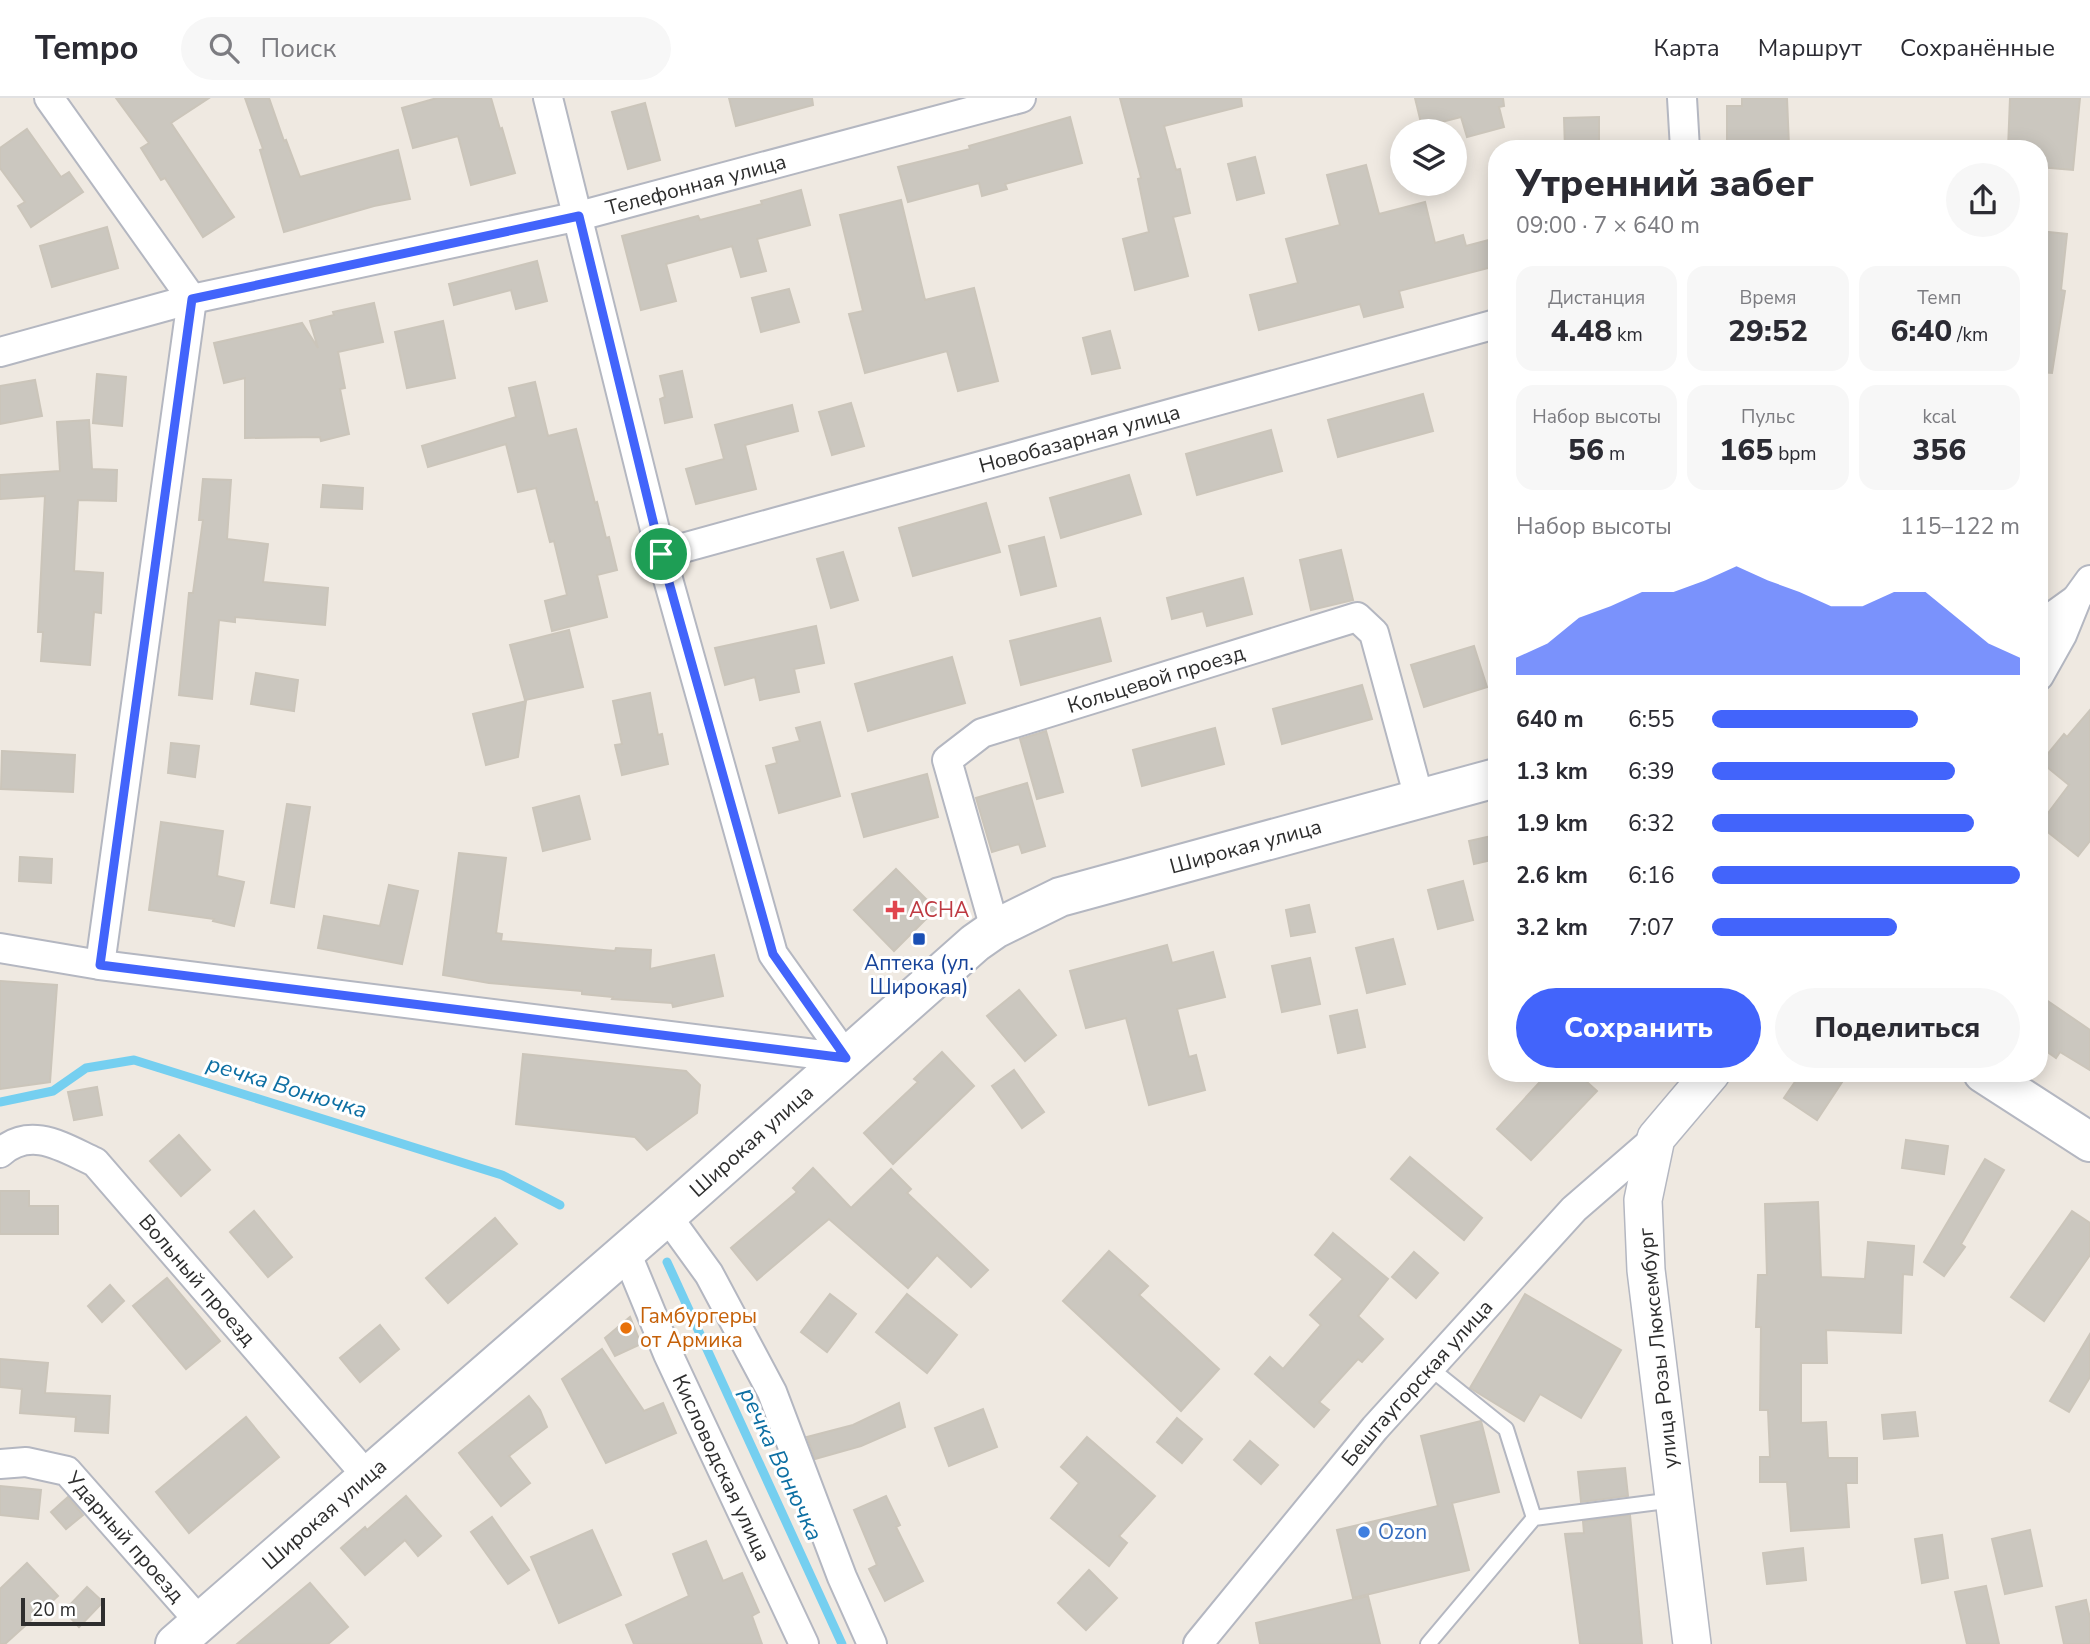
<!DOCTYPE html>
<html lang="ru">
<head>
<meta charset="utf-8">
<style>
	body { margin:0; font-family:"Nunito Sans",sans-serif; background:#f7f7f7; color:#2b2b33; height:100vh; display:flex; flex-direction:column; font-size:26px; white-space:nowrap }
	* { box-sizing:border-box; margin:0 }
	p { font-size:23px; color:#7c7c81 }
	.icon { flex:none; width:38px; height:38px; fill:none; stroke:currentColor; stroke-width:2; stroke-linecap:round; stroke-linejoin:round }
	.map { position:relative; flex:1; overflow:hidden }
	.sheet { position:absolute; left:1488px; top:42px; width:560px; height:942px; display:flex; flex-direction:column; background:#fff; border-radius:28px; box-shadow:0 4px 18px #0003 }
	.sheet>* { flex:none }
	.buttons { position:absolute; left:1390px; top:21px; display:grid; gap:14px }
	.buttons a { display:grid; place-items:center; width:77px; height:77px; border-radius:50%; background:#fff; box-shadow:0 4px 18px #0003; font-size:35px }
	.scale { position:absolute; left:21px; bottom:18px; width:84px; box-sizing:border-box; padding-left:7px; border:4px solid #2e2e2e; border-top:0; font-size:19px; line-height:24px; white-space:nowrap; color:#2e2e2e; -webkit-text-stroke:5px #fff; paint-order:stroke }
	.pin { position:absolute; display:grid; place-items:center; width:60px; height:60px; color:#fff; margin:-30px; border:4px solid #fff; border-radius:50%; box-shadow:0 2px 7px #0007 }
	.round { display:grid; place-items:center; flex:none; width:74px; height:74px; border-radius:37px; background:#f7f7f7 }
	.summary { display:flex; align-items:center; justify-content:space-between; height:119px; padding:0 28px }
	h1 { font-size:38px; font-weight:800; line-height:52px }
	.figures { display:grid; grid-template-columns:repeat(3,1fr); gap:10px; height:119px; padding:7px 28px }
	.figures div { display:grid; align-content:center; border-radius:18px; background:#f7f7f7; text-align:center }
	.figures b { font-size:30px; font-weight:800 }
	.figures small { font-size:19px; font-weight:400 }
	.figures p { font-size:19px }
	.chart { height:196px; padding:14px 28px }
	.chart p { display:flex; justify-content:space-between }
	.chart svg { width:100%; height:126px; margin-top:7px; fill:#4264fb; opacity:.7 }
	.button { display:flex; gap:14px; margin-top:auto; padding:14px 28px }
	.button a { flex:1; height:80px; border-radius:42px; background:#4264fb; color:#fff; font-size:28px; font-weight:800; line-height:80px; text-align:center }
	.button a+a { background:#f7f7f7; color:#2b2b33 }
	ul { padding:0 28px; list-style:none; font-size:23px }
	li { display:grid; grid-template-columns:112px 84px 1fr; align-items:center; height:52px }
	li i { height:18px; border-radius:9px; background:#4264fb }
	header { display:flex; align-items:center; gap:42px; box-sizing:border-box; height:98px; padding:0 35px; background:#fff; border-bottom:2px solid #e1e1e2 }
	header strong { font-size:33px }
	nav { display:flex; gap:38px; margin-inline-start:auto; font-size:24px }
	.search { width:490px; height:63px; background:#f7f7f7; display:flex; align-items:center; gap:18px; box-sizing:border-box; padding:0 24px; border-radius:38px; color:#7c7c81; font-size:26px }
	.map>svg:first-child { display:block }
</style>
</head>
<body>
<header>
<strong>Tempo</strong>
<div class="search"><svg class="icon" aria-label="search" viewBox="0 0 24 24"><circle cx="10" cy="10" r="6"/><path d="M15 15l6 6"/></svg>Поиск</div>
<nav><a>Карта</a><a>Маршрут</a><a>Сохранённые</a></nav>
</header>
<div class="map">
<svg width="2090" height="1546" viewBox="0 0 2090 1546">
	<rect width="100%" height="100%" fill="#efe9e1"/>
	<g fill="none" stroke-linecap="round" stroke-linejoin="round">
		<g stroke="#75cff0" stroke-width="9">
			<path d="M0,1004L53,993L86,970L134,962L502,1077L560,1107"/>
			<path d="M667,1164L842,1546"/>
		</g>
	</g>
	<g fill="#cbc7bf" stroke="#cbc5ba" stroke-width="2">
		<path d="M116,0H209L171,25L234,119L203,139L165,80L161,82L141,50L149,45Z"/>
		<path d="M245,0H269L284,43L286,42L300,79L398,52L410,101L374,108L284,134L260,52L263,51Z"/>
		<path d="M437,0H491L500,31L502,30L515,75L471,87L458,38L413,50L402,10Z"/>
		<path d="M729,0H812L813,7L736,28Z"/>
		<path d="M1120,0H1241L1242,8L1164,28L1176,72L1180,71L1190,115L1173,119L1188,178L1135,192L1123,141L1149,134L1138,81L1141,80Z"/>
		<path d="M1415,0H1503L1504,8L1499,9L1504,29L1467,39L1461,19L1422,29Z"/>
		<path d="M1742,0H1787L1789,48L1727,51V8H1742Z"/>
		<path d="M2010,0H2080L2073,72L2039,69V51H2008Z"/>
		<path d="M645,5L660,62L628,71L612,14Z"/>
		<path d="M1070,19L1082,65L1005,86L1007,91L982,98L979,85L908,104L898,69L970,51L969,48Z"/>
		<path d="M1599,19V51H1565L1564,20Z"/>
		<path d="M27,31L61,79L69,74L83,94L31,129L18,108L25,104L0,70V50Z"/>
		<path d="M1255,59L1264,95L1237,102L1228,66Z"/>
		<path d="M1366,67L1379,116L1425,104L1435,145L1463,137L1466,148L1496,140V168L1399,193L1403,209L1364,219L1360,206L1259,232L1250,197L1298,185L1286,141L1340,127L1327,77Z"/>
		<path d="M801,92L810,127L757,141L766,173L741,179L732,148L666,166L676,203L641,212L622,138L698,118L700,122L762,106L761,103Z"/>
		<path d="M901,102L925,202L974,190L998,283L958,293L947,253L865,275L849,216L863,213L840,117Z"/>
		<path d="M107,129L118,170L52,189L40,148Z"/>
		<path d="M2039,133L2067,136L2061,192L2065,193L2052,275L2039,274Z"/>
		<path d="M537,163L547,203L516,211L511,192L454,207L449,186Z"/>
		<path d="M789,191L799,224L761,234L752,200Z"/>
		<path d="M374,205L383,244L338,254L345,290L340,291L349,336L321,343L320,339L245,340V280L224,285L214,245L302,225L318,250L310,223L334,217L333,214Z"/>
		<path d="M443,223L455,280L407,290L395,234Z"/>
		<path d="M1110,233L1120,270L1092,276L1083,240Z"/>
		<path d="M682,273L692,319L665,325L660,301L665,299L660,278Z"/>
		<path d="M97,276L126,279L122,328L93,325Z"/>
		<path d="M35,282L42,318L0,326V288Z"/>
		<path d="M535,284L548,338L576,331L595,405L597,404L606,440L609,439L617,472L597,477L607,519L552,533L545,503L567,497L554,443L550,444L536,390L518,394L506,346L428,369L422,348L516,319L509,290Z"/>
		<path d="M1423,296L1433,333L1338,359L1328,322Z"/>
		<path d="M851,305L864,348L832,357L819,314Z"/>
		<path d="M792,307L798,333L745,347L756,391L696,406L686,371L724,361L715,327Z"/>
		<path d="M89,322L92,371L117,372L116,403L78,402L74,473L103,475L101,515L94,514L90,567L41,563L43,534H38L45,398L0,401V377L60,373L57,324Z"/>
		<path d="M1271,332L1282,373L1197,397L1186,356Z"/>
		<path d="M1129,377L1141,416L1061,440L1050,400Z"/>
		<path d="M203,381L231,382L227,441L268,446L263,484L328,490L325,527L235,519V524L219,522L212,601L179,597L189,495H193L203,422H199Z"/>
		<path d="M323,387L363,390L362,411L321,409Z"/>
		<path d="M986,405L1000,454L913,478L899,430Z"/>
		<path d="M1044,439L1056,488L1021,497L1009,448Z"/>
		<path d="M1341,452L1353,502L1311,512L1300,462Z"/>
		<path d="M843,454L858,502L831,510L817,461Z"/>
		<path d="M1243,480L1252,516L1207,528L1203,513L1172,521L1167,500Z"/>
		<path d="M1100,520L1111,563L1021,587L1010,543Z"/>
		<path d="M816,528L824,565L794,571L799,594L760,602L755,579L725,587L715,550Z"/>
		<path d="M569,532L583,589L525,602L510,547Z"/>
		<path d="M1474,548L1487,589L1424,609L1411,567Z"/>
		<path d="M952,559L965,605L868,633L855,586Z"/>
		<path d="M256,575L298,582L294,613L251,606Z"/>
		<path d="M1362,587L1372,621L1282,646L1273,611Z"/>
		<path d="M650,595L658,637L662,636L668,666L622,677L615,647L622,646L613,603Z"/>
		<path d="M526,603L518,659L486,667L473,616Z"/>
		<path d="M2090,612V743L2078,758L2039,727L2069,687L2041,664L2064,636L2067,639Z"/>
		<path d="M820,624L840,698L779,715L766,668L777,665L773,650L800,643L796,630Z"/>
		<path d="M1215,630L1224,666L1142,688L1133,652Z"/>
		<path d="M1046,633L1063,694L1037,701L1020,641Z"/>
		<path d="M171,645L199,648L195,679L168,675Z"/>
		<path d="M2,653L75,657L73,694L1,691Z"/>
		<path d="M927,676L938,719L864,739L852,696Z"/>
		<path d="M1027,685L1045,748L1022,755L1019,746L992,754L976,700Z"/>
		<path d="M579,698L590,741L543,753L533,710Z"/>
		<path d="M287,706L310,709L294,809L271,805Z"/>
		<path d="M161,724L223,733L217,778L244,784L234,828L213,823L214,821L149,812Z"/>
		<path d="M1496,737V761L1474,766L1469,743Z"/>
		<path d="M459,755L506,760L496,835L502,836L501,843L615,853L616,850L651,852L650,871L714,857L723,898L673,909L672,905L612,901L613,899L582,896V893L489,885L443,877Z"/>
		<path d="M20,759L52,761L51,785L19,783Z"/>
		<path d="M896,771L936,811L894,853L854,812Z"/>
		<path d="M1463,783L1473,822L1438,831L1428,792Z"/>
		<path d="M389,787L418,793L402,866L318,850L324,818L380,828Z"/>
		<path d="M1309,807L1315,834L1291,838L1286,812Z"/>
		<path d="M1393,841L1405,886L1367,895L1356,850Z"/>
		<path d="M1167,847L1172,865L1213,854L1225,899L1177,911L1189,959L1196,957L1205,992L1149,1007L1126,920L1086,930L1070,873Z"/>
		<path d="M1310,860L1320,906L1282,914L1272,868Z"/>
		<path d="M0,883L57,887L50,984L0,991Z"/>
		<path d="M1019,892L1056,937L1025,963L987,918Z"/>
		<path d="M2039,897L2090,932V972L2060,954L2056,960L2039,948Z"/>
		<path d="M1357,912L1365,949L1338,955L1330,918Z"/>
		<path d="M942,954L974,988L893,1066L864,1035L918,984L914,981Z"/>
		<path d="M523,956L686,973L700,987L697,1015L647,1052L635,1039L516,1026Z"/>
		<path d="M1014,972L1044,1014L1022,1030L992,988Z"/>
		<path d="M1548,975H1577L1597,993L1531,1062L1497,1031Z"/>
		<path d="M1801,975H1848L1817,1022L1784,1000Z"/>
		<path d="M97,989L102,1017L74,1022L68,994Z"/>
		<path d="M179,1037L210,1072L181,1098L150,1063Z"/>
		<path d="M1906,1042L1948,1048L1944,1076L1902,1070Z"/>
		<path d="M1410,1059L1482,1120L1464,1142L1391,1081Z"/>
		<path d="M1985,1061L2004,1072L1961,1146L1965,1149L1944,1178L1924,1164Z"/>
		<path d="M813,1070L851,1110L891,1071L911,1091L907,1095L988,1172L971,1189L937,1157L908,1190L829,1121L757,1182L731,1150L797,1094L793,1090Z"/>
		<path d="M0,1093H29V1108H58V1136H0Z"/>
		<path d="M1818,1104L1821,1179L1865,1181L1868,1144L1914,1148L1912,1177L1903,1176L1901,1235L1826,1232L1827,1265H1801V1325L1826,1324L1828,1360H1857V1385H1846L1849,1429L1791,1433L1787,1384H1760V1359H1770L1768,1312H1760L1761,1229H1756L1758,1177H1767L1765,1106Z"/>
		<path d="M254,1113L292,1159L268,1179L230,1134Z"/>
		<path d="M2072,1113L2090,1125V1157L2044,1223L2011,1199Z"/>
		<path d="M495,1120L517,1146L448,1205L426,1180Z"/>
		<path d="M1333,1135L1388,1181L1358,1218L1383,1241L1362,1264L1358,1261L1319,1304L1329,1312L1314,1329L1255,1276L1270,1259L1283,1271L1321,1227L1310,1217L1343,1181L1315,1157Z"/>
		<path d="M1109,1153L1148,1188L1139,1197L1219,1271L1181,1313L1063,1203Z"/>
		<path d="M1414,1154L1438,1175L1416,1200L1392,1179Z"/>
		<path d="M167,1180L220,1243L186,1271L133,1208Z"/>
		<path d="M110,1187L124,1203L102,1224L88,1208Z"/>
		<path d="M830,1196L856,1216L827,1254L801,1234Z"/>
		<path d="M907,1196L957,1237L927,1275L876,1234Z"/>
		<path d="M1525,1196L1621,1252L1581,1320L1540,1296L1524,1323L1470,1290Z"/>
		<path d="M630,1219L641,1246L615,1258L605,1240Z"/>
		<path d="M380,1227L399,1251L360,1284L340,1260Z"/>
		<path d="M2090,1236V1279L2069,1314L2050,1303Z"/>
		<path d="M602,1251L644,1313L663,1305L676,1335L606,1365L562,1281Z"/>
		<path d="M0,1261L48,1265L45,1295L110,1298L108,1335L75,1333L76,1319L20,1315L22,1291L0,1289Z"/>
		<path d="M529,1298L540,1312L547,1329L509,1358L530,1385L501,1408L459,1355Z"/>
		<path d="M899,1305L905,1329L861,1348L815,1361L807,1339L853,1327Z"/>
		<path d="M983,1311L997,1349L949,1368L935,1330Z"/>
		<path d="M1915,1314L1918,1338L1884,1341L1882,1317Z"/>
		<path d="M246,1319L279,1359L189,1435L156,1394Z"/>
		<path d="M1177,1320L1202,1341L1182,1365L1157,1344Z"/>
		<path d="M1481,1323L1499,1394L1452,1405L1469,1472L1353,1500L1337,1432L1438,1408L1421,1338Z"/>
		<path d="M1087,1339L1155,1398L1119,1438L1127,1445L1109,1468L1051,1420L1079,1385L1061,1369Z"/>
		<path d="M1250,1343L1278,1367L1261,1386L1234,1362Z"/>
		<path d="M1625,1370L1628,1398L1581,1404L1578,1374Z"/>
		<path d="M0,1388L41,1392L38,1421L0,1417Z"/>
		<path d="M406,1398L441,1438L418,1458L405,1442L365,1477L341,1450L365,1429L367,1432Z"/>
		<path d="M886,1398L900,1427L896,1429L923,1483L885,1503L869,1471L877,1467L854,1412Z"/>
		<path d="M68,1399L83,1417L66,1431L51,1414Z"/>
		<path d="M1630,1417L1642,1546H1580L1565,1436L1584,1435L1583,1423Z"/>
		<path d="M492,1419L529,1472L508,1486L471,1434Z"/>
		<path d="M592,1432L621,1497L559,1525L531,1459Z"/>
		<path d="M2030,1432L2042,1488L2005,1496L1992,1441Z"/>
		<path d="M1942,1437L1948,1480L1922,1485L1915,1441Z"/>
		<path d="M706,1443L723,1483L742,1475L759,1514L752,1518L762,1546H634L626,1527L689,1498L673,1456Z"/>
		<path d="M1803,1450L1806,1482L1767,1486L1763,1455Z"/>
		<path d="M27,1465L58,1498L5,1546H0V1491Z"/>
		<path d="M1089,1472L1117,1500L1086,1532L1058,1505Z"/>
		<path d="M310,1485L348,1529L328,1546H237Z"/>
		<path d="M1986,1488L1999,1546H1967L1955,1494Z"/>
		<path d="M87,1489L103,1504L79,1529L64,1513Z"/>
		<path d="M1368,1498L1380,1546H1260L1256,1525Z"/>
		<path d="M2086,1502L2090,1520V1546H2064L2056,1509Z"/>
	</g>
	<g fill="none" stroke-linecap="round" stroke-linejoin="round">
		<g stroke="#b4b7c1" stroke-width="18">
			<g id="service">
				<path d="M1430,1270L1506,1331L1534,1420"/>
				<path d="M1428,1546L1534,1420L1674,1402"/>
			</g>
		</g>
		<g stroke="#b4b7c1" stroke-width="32">
			<g id="minor">
				<path d="M49,0L192,201L100,867"/>
				<path d="M548,0L661,456L773,856L847,960"/>
				<path d="M1682,0L1685,51"/>
				<path id="s1" d="M0,254L192,201L579,118L1021,0"/>
				<path id="s2" d="M661,456L1496,226"/>
				<path d="M2039,528L2075,502"/>
				<path d="M2039,578L2062,537L2077,500L2090,482"/>
				<path id="s3" d="M995,831L947,662L982,635L1357,519L1374,535L1419,700"/>
				<path d="M0,850L100,867L847,960"/>
				<path id="s4" d="M0,1055C31,1027 64,1050 95,1064L367,1378"/>
				<path d="M667,1118L709,1176L772,1294L842,1479L872,1546"/>
				<path id="s5" d="M626,1154L668,1256L804,1546"/>
				<path id="s6" d="M0,1366L26,1364L67,1373L200,1524"/>
				<path id="s7" d="M1198,1546L1375,1330L1574,1111L1656,1040"/>
			</g>
		</g>
		<g stroke="#b4b7c1" stroke-width="40">
			<path id="tertiary" d="M1692,1546L1646,1172L1643,1102L1656,1040L1711,975"/>
		</g>
		<g stroke="#b4b7c1" stroke-width="42">
			<g id="secondary">
				<path d="M1983,975L2090,1044"/>
				<path id="s8" d="M175,1546L667,1118L975,845L995,831L1060,799L1496,680"/>
			</g>
		</g>
		<use href="#service" stroke="#fff" stroke-width="14"/>
		<use href="#minor" stroke="#fff" stroke-width="28"/>
		<use href="#tertiary" stroke="#fff" stroke-width="37"/>
		<use href="#secondary" stroke="#fff" stroke-width="38"/>
	</g>
	<g fill="none" stroke-linecap="round" stroke-linejoin="round">
		<g stroke="#fff" stroke-width="14">
			<path id="route" d="M579,118L661,456L773,856L846,960L100,867L192,201Z"/>
		</g>
		<use href="#route" stroke="#4264fb" stroke-width="9"/>
	</g>
	<path fill="#e0444e" stroke="#fff" stroke-width="2.5" d="M891.5 801.5h7v7h7v7h-7v7h-7v-7h-7v-7h7z"/>
	<rect fill="#1a4fb4" stroke="#fff" stroke-width="2.5" x="912" y="834" width="14" height="14" rx="3.5"/>
	<circle fill="#e8710a" stroke="#fff" stroke-width="2.5" cx="626" cy="1230" r="7"/>
	<circle fill="#3f7fe0" stroke="#fff" stroke-width="2.5" cx="1364" cy="1434" r="7"/>
	<g text-anchor="middle" dominant-baseline="central" stroke-width="6" stroke-linejoin="round" paint-order="stroke">
		<g font-size="21" fill="#2e2e2e" stroke="#fff">
			<text stroke="none"><textPath href="#s1" startOffset="716">Телефонная улица</textPath></text>
			<text stroke="none"><textPath href="#s2" startOffset="434">Новобазарная улица</textPath></text>
			<text stroke="none"><textPath href="#s3" startOffset="402">Кольцевой проезд</textPath></text>
			<text stroke="none"><textPath href="#s8" startOffset="1353">Широкая улица</textPath></text>
			<text stroke="none"><textPath href="#s8" startOffset="765">Широкая улица</textPath></text>
			<text stroke="none"><textPath href="#s4" startOffset="259">Вольный проезд</textPath></text>
			<text transform="translate(1658 1250) rotate(-96)">улица Розы Люксембург</text>
			<text stroke="none"><textPath href="#s7" startOffset="341">Бештаугорская улица</textPath></text>
			<text stroke="none"><textPath href="#s5" startOffset="236">Кисловодская улица</textPath></text>
			<text stroke="none"><textPath href="#s8" startOffset="198">Широкая улица</textPath></text>
			<text stroke="none"><textPath href="#s6" startOffset="156">Ударный проезд</textPath></text>
		</g>
		<g font-size="21" fill="#be3a42" stroke="#fff" text-anchor="start">
			<text x="909" y="812">АСНА</text>
		</g>
		<g font-size="21" fill="#164399" stroke="#fff">
			<text x="919" y="865">Аптека (ул.<tspan x="919" dy="24">Широкая)</tspan></text>
		</g>
		<g font-size="21" fill="#c56008" stroke="#fff" text-anchor="start">
			<text x="640" y="1218">Гамбургеры<tspan x="640" dy="24">от Армика</tspan></text>
		</g>
		<g font-size="21" fill="#366cbe" stroke="#fff" text-anchor="start">
			<text x="1378" y="1434">Ozon</text>
		</g>
		<g font-size="23" font-style="italic" fill="#0d6fa3" stroke="#fff">
			<text transform="translate(287 989) rotate(17)">речка Вонючка</text>
			<text transform="translate(781 1366) rotate(65)">речка Вонючка</text>
		</g>
	</g>
</svg>
<div class="buttons">
<a><svg class="icon" aria-label="layers" viewBox="0 0 24 24"><path d="M12 4l9 5-9 5-9-5zM3 14l9 5 9-5"/></svg></a>
</div>
<div class="scale">20 m</div>
<div class="pin" style="left:661px;top:456px;background:#1e9e55"><svg class="icon" aria-label="arrive" viewBox="0 0 24 24"><path d="M6 21V4h12l-3 4 3 4H6"/></svg></div>
<section class="sheet">
<div class="summary"><div><h1>Утренний забег</h1><p>09:00 · 7 × 640 m</p></div><a class="round"><svg class="icon" aria-label="share" viewBox="0 0 24 24"><path d="M12 15V3M7 8l5-5 5 5M5 13v7h14v-7"/></svg></a></div>
<div class="figures">
<div><p>Дистанция</p><b>4.48<small> km</small></b></div>
<div><p>Время</p><b>29:52</b></div>
<div><p>Темп</p><b>6:40<small> /km</small></b></div>
</div>
<div class="figures">
<div><p>Набор высоты</p><b>56<small> m</small></b></div>
<div><p>Пульс</p><b>165<small> bpm</small></b></div>
<div><p>kcal</p><b>356</b></div>
</div>
<div class="chart"><p><span>Набор высоты</span>115–122 m</p>
<svg viewBox="0 0 160 44" preserveAspectRatio="none"><path d="M0 44V38L10 33L20 24L30 20L40 15L50 15L60 11L70 6L80 11L90 15L100 20L110 20L120 15L130 15L140 24L150 33L160 38V44z"/></svg>
</div>
<ul>
<li><b>640 m</b>6:55<i style="width:67%"></i></li>
<li><b>1.3 km</b>6:39<i style="width:79%"></i></li>
<li><b>1.9 km</b>6:32<i style="width:85%"></i></li>
<li><b>2.6 km</b>6:16<i style="width:100%"></i></li>
<li><b>3.2 km</b>7:07<i style="width:60%"></i></li>
</ul>
<div class="button"><a>Сохранить</a><a>Поделиться</a></div>
</section>
</div>
</body>
</html>
